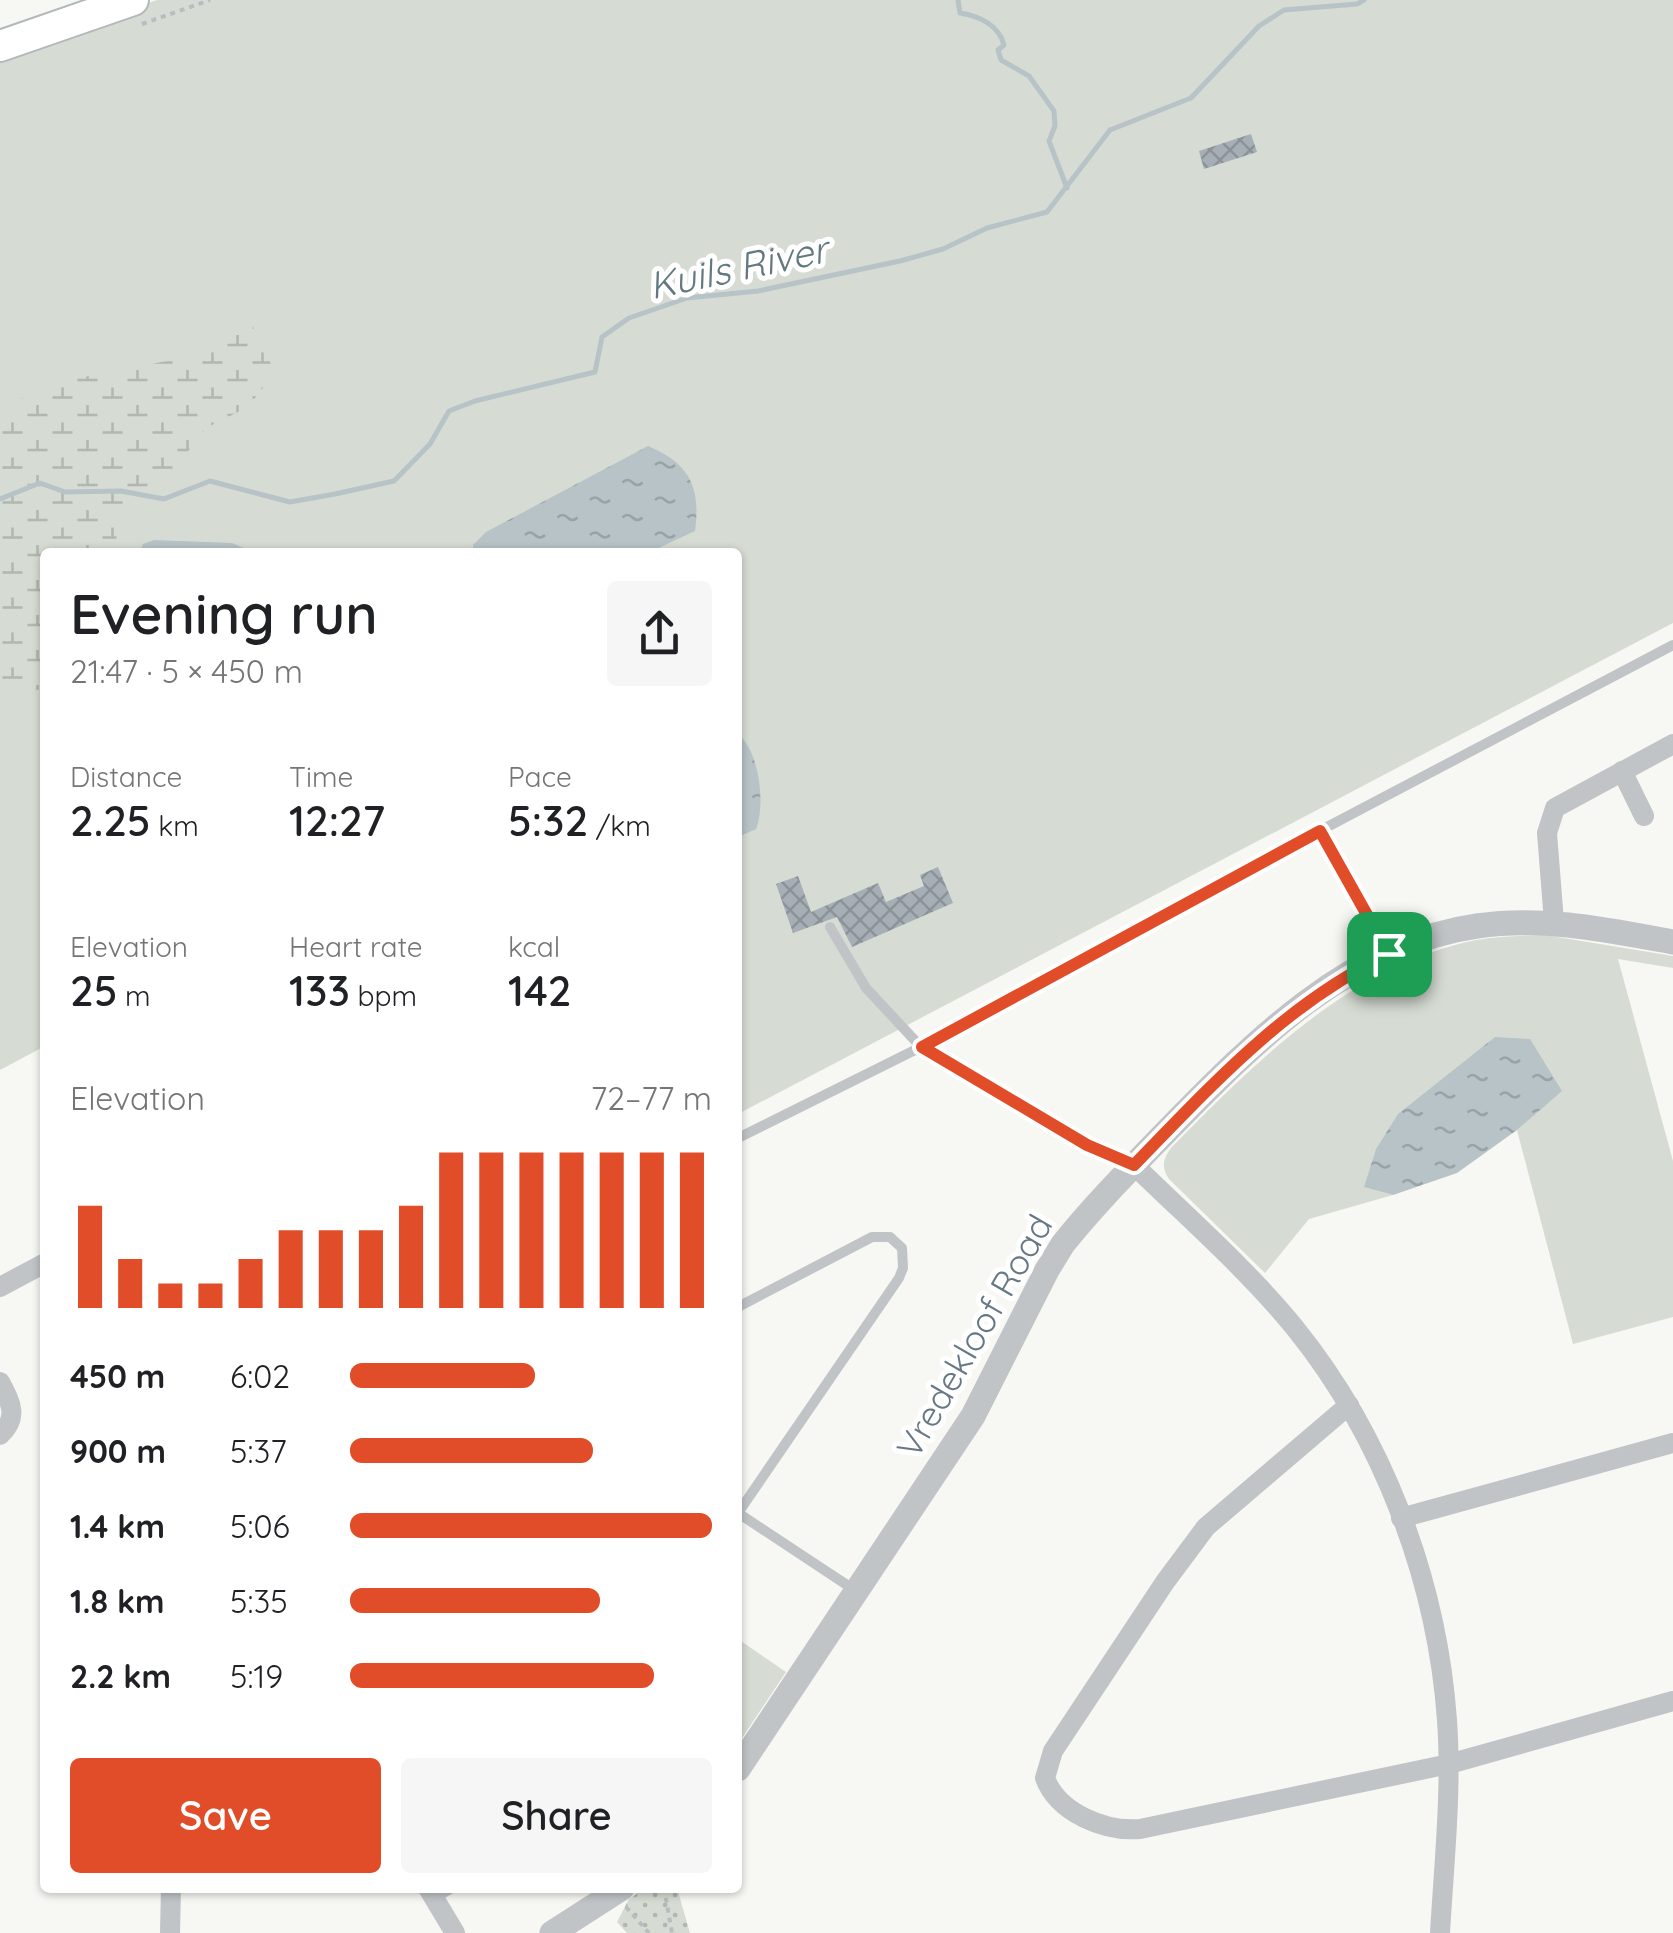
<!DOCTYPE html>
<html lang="en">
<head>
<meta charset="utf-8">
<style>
	body { margin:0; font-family:Quicksand,sans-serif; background:#f6f6f6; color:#202124; height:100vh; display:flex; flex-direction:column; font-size:38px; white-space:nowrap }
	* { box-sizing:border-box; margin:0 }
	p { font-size:32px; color:#757577 }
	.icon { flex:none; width:55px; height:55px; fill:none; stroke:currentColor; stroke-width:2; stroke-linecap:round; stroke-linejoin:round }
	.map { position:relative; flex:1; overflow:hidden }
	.side { position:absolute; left:40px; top:548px; width:702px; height:1345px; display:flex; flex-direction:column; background:#fff; border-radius:10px; box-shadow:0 2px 8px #0004 }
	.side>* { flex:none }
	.pin { position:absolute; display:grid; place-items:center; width:85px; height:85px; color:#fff; margin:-42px; border-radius:20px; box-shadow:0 5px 15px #0006 }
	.round { display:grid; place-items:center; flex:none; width:105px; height:105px; border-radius:10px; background:#f6f6f6 }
	.head { display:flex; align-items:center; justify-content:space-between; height:170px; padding:0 30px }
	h1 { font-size:55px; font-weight:600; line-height:75px }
	.metrics { display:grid; grid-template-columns:repeat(3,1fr); gap:15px; height:170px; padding:10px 30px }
	.metrics div { display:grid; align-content:center }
	.metrics b { font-size:42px; font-weight:600 }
	.metrics small { font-size:28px; font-weight:400 }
	.metrics p { font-size:28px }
	.chart { height:280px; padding:20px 30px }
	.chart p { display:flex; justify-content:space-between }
	.chart svg { width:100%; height:180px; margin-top:10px; stroke:#e14d29; stroke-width:6 }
	.primary-button { display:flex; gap:20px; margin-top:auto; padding:20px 30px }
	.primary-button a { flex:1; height:115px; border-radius:10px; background:#e14d29; color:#fff; font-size:40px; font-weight:600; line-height:115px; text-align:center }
	.primary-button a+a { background:#f6f6f6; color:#202124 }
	ul { padding:0 30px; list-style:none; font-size:32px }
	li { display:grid; grid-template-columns:160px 120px 1fr; align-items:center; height:75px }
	li i { height:25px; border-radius:12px; background:#e14d29 }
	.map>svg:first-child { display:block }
</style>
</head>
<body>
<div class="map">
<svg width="1673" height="1933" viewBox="0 0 1673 1933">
	<defs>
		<pattern id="wetland-marsh" width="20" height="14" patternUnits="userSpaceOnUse" patternTransform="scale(2.5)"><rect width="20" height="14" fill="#d6dcd3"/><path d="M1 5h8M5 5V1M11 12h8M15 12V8" fill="none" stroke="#b1b7b1"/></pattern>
		<pattern id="park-dots" width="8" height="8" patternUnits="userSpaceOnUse" patternTransform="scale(2.5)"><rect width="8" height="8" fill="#d6dcd3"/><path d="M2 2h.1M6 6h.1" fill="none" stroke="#b1b7b1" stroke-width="1.8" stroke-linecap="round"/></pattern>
		<pattern id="water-ripples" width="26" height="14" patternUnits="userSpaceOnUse" patternTransform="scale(2.5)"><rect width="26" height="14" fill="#b7c3c7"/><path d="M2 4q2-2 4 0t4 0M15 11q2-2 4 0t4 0" fill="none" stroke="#99a3a7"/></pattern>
		<pattern id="building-cross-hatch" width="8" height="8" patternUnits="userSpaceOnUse" patternTransform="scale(2.5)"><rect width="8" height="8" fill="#a6afb5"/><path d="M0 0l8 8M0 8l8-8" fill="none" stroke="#8b9399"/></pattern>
	</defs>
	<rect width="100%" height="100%" fill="#f7f7f3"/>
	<g fill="#d6dcd3">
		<path d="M157,0H1673V623L738,1114V552H45V1046L0,1070V53Z"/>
		<path d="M1545,935L1673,956V968L1618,959L1673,1161V1317L1573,1344L1517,1130L1561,1091L1365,1187L1393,1195L1309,1219L1265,1273L1169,1179C1161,1167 1163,1159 1171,1148C1258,1060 1350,966 1476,940C1499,936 1522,936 1545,935Z"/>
		<path d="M738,1639L786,1672L738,1744Z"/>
	</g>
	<path fill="url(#wetland-marsh)" d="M251,323L275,372L248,407L206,428L163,484L116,525L117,552H45V688L10,697L0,710V413L42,385L167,361Z"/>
	<path fill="url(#park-dots)" d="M645,1888H677L690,1933H627L617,1922L629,1899Z"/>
	<g fill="url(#water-ripples)">
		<path d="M648,446C689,463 701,487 695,531L650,552H473V545L486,532Z"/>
		<path d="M154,540L232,543L246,549L279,552H140L143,544Z"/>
		<path d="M738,734C759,751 766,803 756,829L738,837Z"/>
		<path d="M1495,1037L1530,1039L1562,1091L1517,1130L1457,1173L1393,1195L1364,1187L1376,1149L1398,1114Z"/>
	</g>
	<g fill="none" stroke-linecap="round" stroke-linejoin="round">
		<g stroke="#b7c3c7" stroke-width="5">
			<path d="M958,0L960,13C979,16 999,25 1004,45L998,50L1001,60L1029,76L1054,111L1055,126L1049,141L1067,188"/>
			<path d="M0,499L40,483L65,492L121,491L164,499L210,481L290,502L335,494L394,481L430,444L449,411L475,401L595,372L602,337L629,318L687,298L758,291L900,261L943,249L987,228L1047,212L1110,130L1191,98L1259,26L1284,10L1357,4L1364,0"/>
		</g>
	</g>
	<g fill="url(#building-cross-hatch)">
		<path d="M1251,134L1257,152L1204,169L1199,151Z"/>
		<path d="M938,867L953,903L852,947L837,917L793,933L776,884L798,876L811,912L878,883L886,902L924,886L920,875Z"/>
	</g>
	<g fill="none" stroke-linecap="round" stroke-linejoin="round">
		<g stroke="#b2b8bc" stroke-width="34">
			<path id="secondary" d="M0,46L133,0"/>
		</g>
		<g stroke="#babdbf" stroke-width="4" stroke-dasharray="5 5" stroke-linecap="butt">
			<path d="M142,24L210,0"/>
			<path d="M664,1888L672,1933"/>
			<path d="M626,1907L649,1933"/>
		</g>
		<g stroke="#c0c4c7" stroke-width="10">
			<path d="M1320,831L1388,952"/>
			<path d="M830,927L866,988L921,1047L1087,1145L1133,1165"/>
			<path d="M738,1138L921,1047L1175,907L1673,645"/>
			<path d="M738,1307L872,1237H890L902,1248L903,1268L899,1278L738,1513"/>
			<path d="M738,1513L856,1591"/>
			<path d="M435,1898L452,1888"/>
		</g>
		<g stroke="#c0c4c7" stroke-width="20">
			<path d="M1622,771L1644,816"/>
			<path d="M1554,922L1547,833L1555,808L1673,744"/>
			<path d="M1134,1165C1188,1218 1247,1269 1295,1328C1383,1437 1437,1580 1447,1720C1452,1790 1444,1863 1440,1933"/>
			<path d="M0,1287L45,1263"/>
			<path d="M0,1382C11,1403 19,1417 0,1435"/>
			<path d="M1349,1405L1206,1527L1165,1582L1053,1751L1045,1778C1058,1813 1105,1832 1140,1829L1449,1764L1673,1701"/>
			<path d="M1401,1518L1673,1443"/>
			<path d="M428,1888L455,1933"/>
			<path d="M170,1933L171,1888"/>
		</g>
		<g stroke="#c0c4c7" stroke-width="25">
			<path d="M738,1769L973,1416L1047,1270L1063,1244C1095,1204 1131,1168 1166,1132C1252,1044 1349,944 1477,926C1543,916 1608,930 1673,942"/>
			<path d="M552,1933L622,1888"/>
		</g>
		<use href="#secondary" stroke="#fff" stroke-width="30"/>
	</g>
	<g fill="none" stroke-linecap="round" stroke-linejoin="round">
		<g stroke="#fff" stroke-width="20">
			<path id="route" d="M1320,831L1389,954C1287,1002 1212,1085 1134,1165L1087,1145L922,1047Z"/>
		</g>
		<use href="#route" stroke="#e14d29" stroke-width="12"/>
	</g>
	<g text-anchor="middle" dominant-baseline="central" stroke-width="10" stroke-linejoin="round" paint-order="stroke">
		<g font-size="35" fill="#667884" stroke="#fff">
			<text transform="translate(974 1336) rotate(-60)">Vredekloof Road</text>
		</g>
		<g font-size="38" font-style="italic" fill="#627980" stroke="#fff">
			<text transform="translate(738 267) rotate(-12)">Kuils River</text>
		</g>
	</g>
</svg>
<div class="pin" style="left:1389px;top:954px;background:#1e9e55"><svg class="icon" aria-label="arrive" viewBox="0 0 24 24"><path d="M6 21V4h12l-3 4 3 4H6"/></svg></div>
<section class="side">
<div class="head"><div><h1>Evening run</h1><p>21:47 · 5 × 450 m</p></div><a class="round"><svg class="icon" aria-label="share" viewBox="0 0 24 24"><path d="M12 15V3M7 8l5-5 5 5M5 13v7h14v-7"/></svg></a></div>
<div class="metrics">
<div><p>Distance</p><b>2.25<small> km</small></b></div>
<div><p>Time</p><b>12:27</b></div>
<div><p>Pace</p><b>5:32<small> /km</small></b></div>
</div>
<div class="metrics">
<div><p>Elevation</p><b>25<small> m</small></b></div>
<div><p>Heart rate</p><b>133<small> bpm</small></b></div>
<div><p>kcal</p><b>142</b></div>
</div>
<div class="chart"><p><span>Elevation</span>72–77 m</p>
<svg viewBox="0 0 160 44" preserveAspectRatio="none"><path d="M5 44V19M15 44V32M25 44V38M35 44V38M45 44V32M55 44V25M65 44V25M75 44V25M85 44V19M95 44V6M105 44V6M115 44V6M125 44V6M135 44V6M145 44V6M155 44V6"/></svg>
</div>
<ul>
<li><b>450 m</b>6:02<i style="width:51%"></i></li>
<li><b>900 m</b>5:37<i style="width:67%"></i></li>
<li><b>1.4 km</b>5:06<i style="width:100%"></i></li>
<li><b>1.8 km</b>5:35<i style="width:69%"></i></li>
<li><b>2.2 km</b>5:19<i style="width:84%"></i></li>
</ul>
<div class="primary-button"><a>Save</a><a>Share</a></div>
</section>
</div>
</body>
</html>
